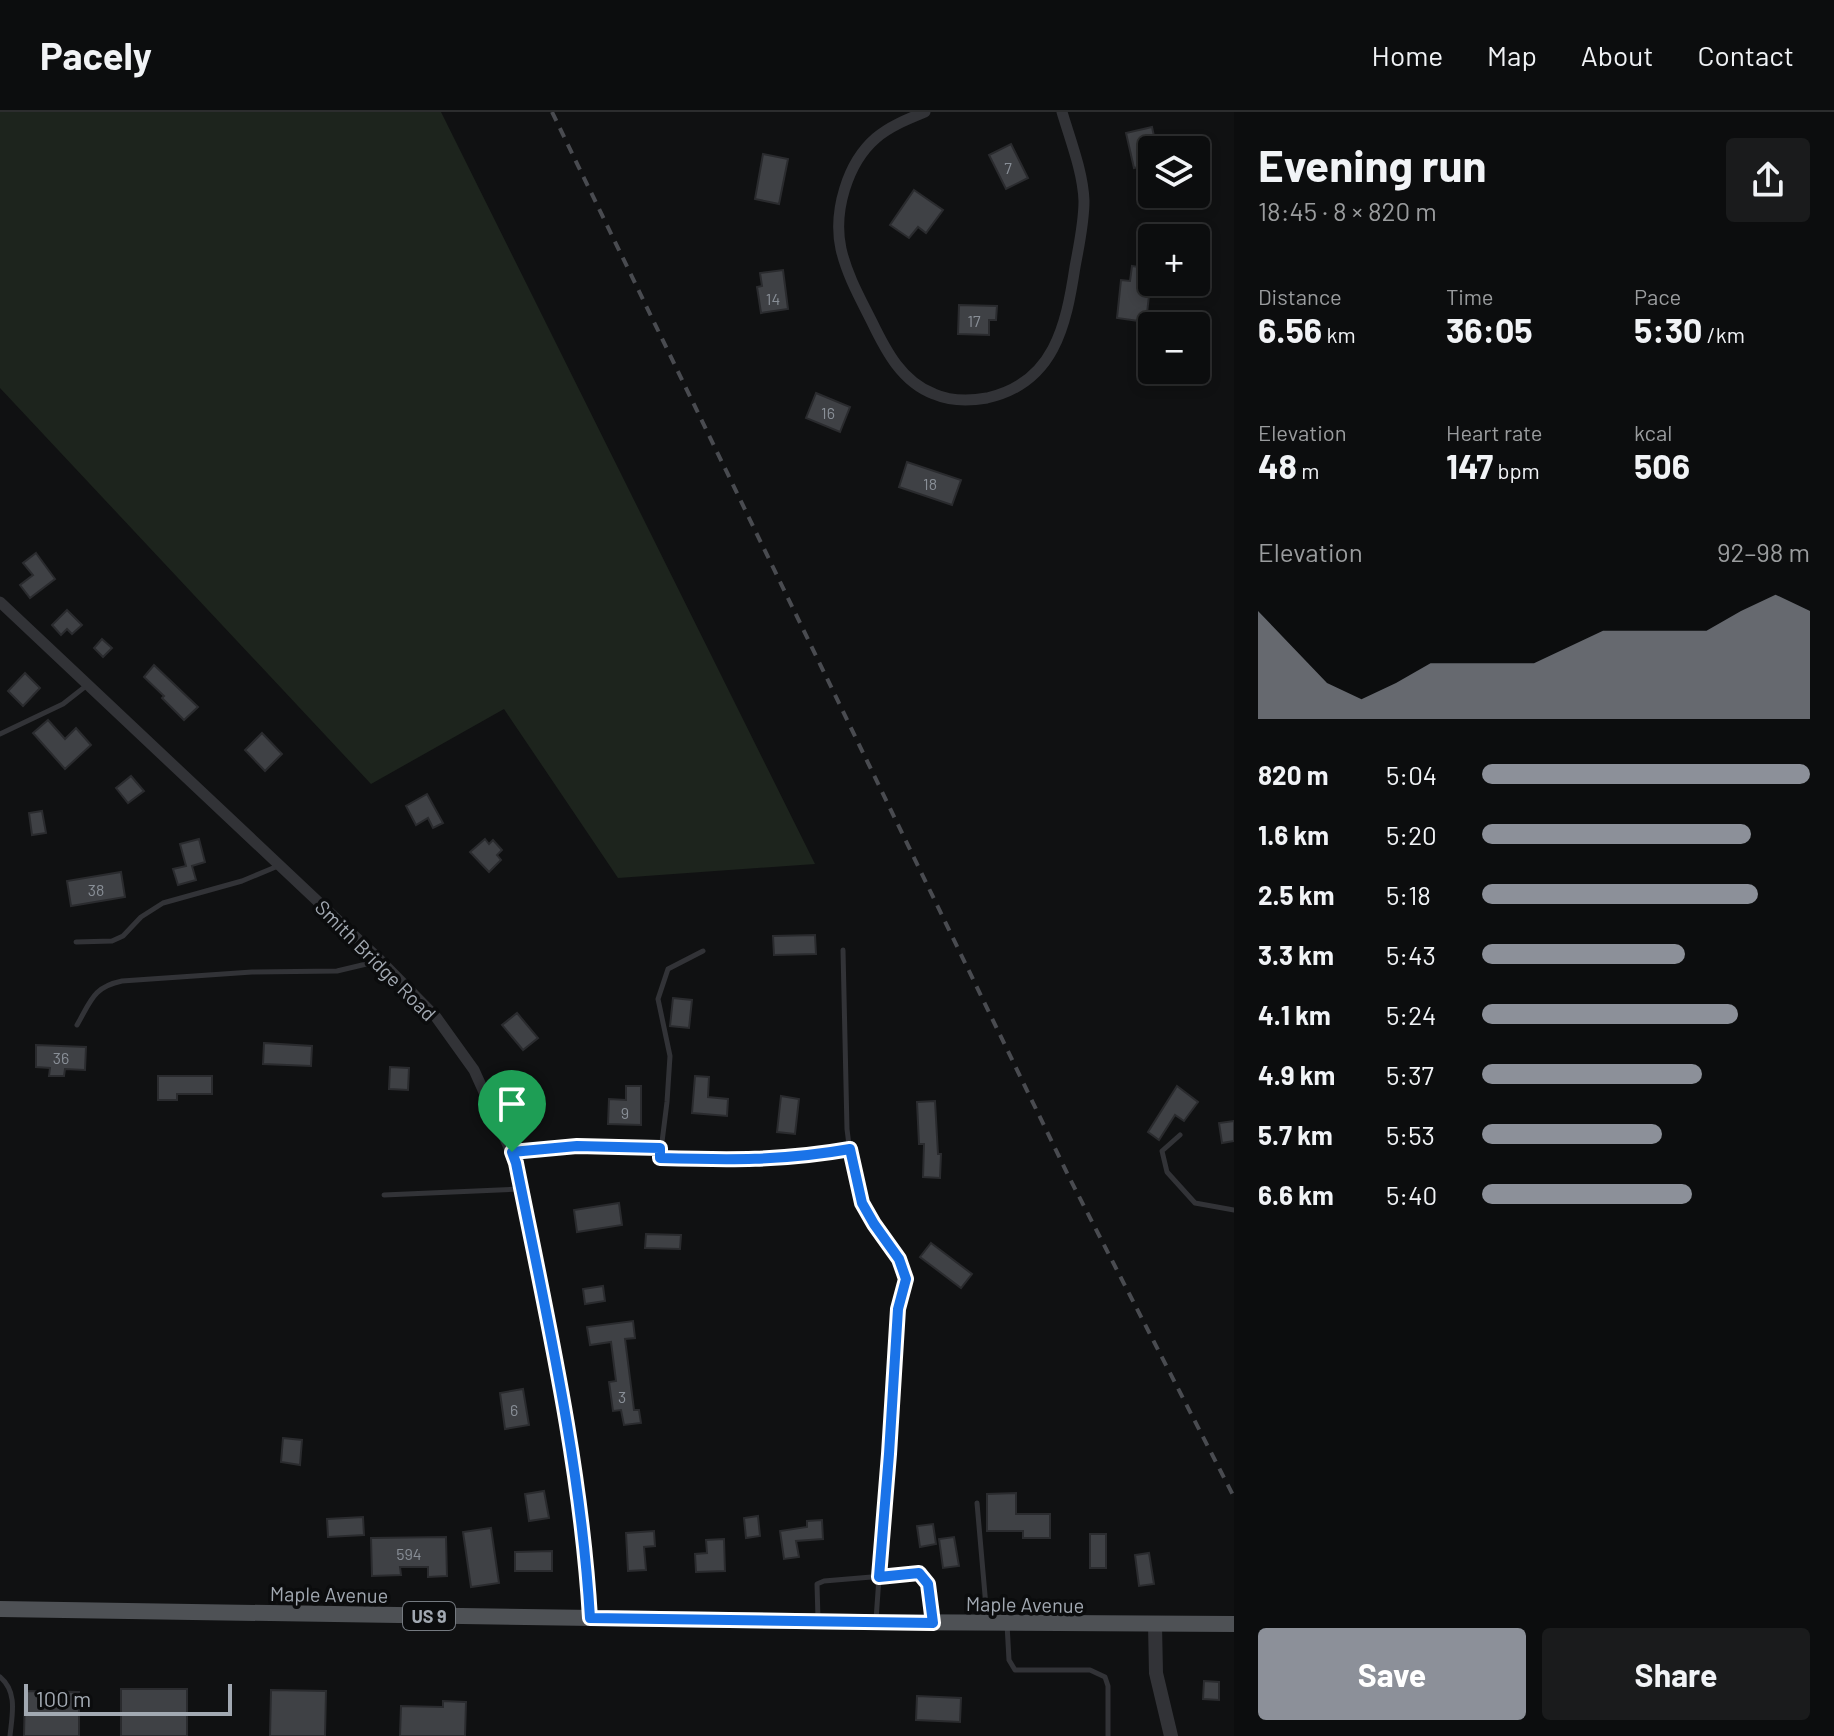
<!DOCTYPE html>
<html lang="en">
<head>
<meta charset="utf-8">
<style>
	body { margin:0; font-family:Barlow,sans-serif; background:#1a1b1c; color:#f1f3f6; height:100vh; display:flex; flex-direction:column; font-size:30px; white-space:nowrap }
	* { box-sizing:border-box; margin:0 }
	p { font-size:26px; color:#9a9c9e }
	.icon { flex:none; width:44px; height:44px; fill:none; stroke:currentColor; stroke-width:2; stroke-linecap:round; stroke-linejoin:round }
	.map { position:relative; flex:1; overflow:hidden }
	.sheet { display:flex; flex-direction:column; background:#0c0d0e; width:600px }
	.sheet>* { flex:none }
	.tools { position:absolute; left:1138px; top:24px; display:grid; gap:16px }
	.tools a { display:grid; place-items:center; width:72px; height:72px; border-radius:8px; background:#0c0d0e; box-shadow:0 4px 12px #0003,0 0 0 2px #2c2d2e; font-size:40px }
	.scale { position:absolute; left:24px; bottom:20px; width:208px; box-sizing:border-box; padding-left:8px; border:4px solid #a2a9b2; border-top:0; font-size:22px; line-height:28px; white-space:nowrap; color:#a2a9b2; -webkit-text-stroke:6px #0b0c0d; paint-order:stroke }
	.pin { position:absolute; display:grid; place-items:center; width:68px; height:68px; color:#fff; margin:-82px -34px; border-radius:50% 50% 50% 0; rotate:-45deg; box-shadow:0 0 8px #0007 }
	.pin .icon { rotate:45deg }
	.round { display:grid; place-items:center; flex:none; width:84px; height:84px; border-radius:8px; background:#1a1b1c }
	.summary { display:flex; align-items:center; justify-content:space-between; height:136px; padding:0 24px }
	h1 { font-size:44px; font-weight:700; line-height:60px }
	.figures { display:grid; grid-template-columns:repeat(3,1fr); gap:12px; height:136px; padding:8px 24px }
	.figures div { display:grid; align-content:center }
	.figures b { font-size:34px; font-weight:700 }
	.figures small { font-size:22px; font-weight:400 }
	.figures p { font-size:22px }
	.chart { height:224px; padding:16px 24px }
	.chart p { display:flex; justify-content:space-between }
	.chart svg { width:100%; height:144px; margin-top:8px; fill:#8c9099; opacity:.7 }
	.button { display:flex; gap:16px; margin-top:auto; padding:16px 24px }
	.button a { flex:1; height:92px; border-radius:8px; background:#8c9099; color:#fff; font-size:32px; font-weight:700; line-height:92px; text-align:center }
	.button a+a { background:#1a1b1c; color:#f1f3f6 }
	ul { padding:0 24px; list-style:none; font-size:26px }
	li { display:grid; grid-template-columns:128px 96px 1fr; align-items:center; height:60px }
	li i { height:20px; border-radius:10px; background:#8c9099 }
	header { display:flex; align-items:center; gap:48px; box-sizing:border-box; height:112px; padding:0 40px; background:#0c0d0e; border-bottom:2px solid #2c2d2e }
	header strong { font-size:38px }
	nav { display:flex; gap:44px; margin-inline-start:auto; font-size:28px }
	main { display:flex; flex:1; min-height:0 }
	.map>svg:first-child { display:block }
</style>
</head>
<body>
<header>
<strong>Pacely</strong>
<nav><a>Home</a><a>Map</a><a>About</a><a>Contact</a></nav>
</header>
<main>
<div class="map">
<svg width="1234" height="1624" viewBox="0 0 1234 1624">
	<rect width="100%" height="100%" fill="#101112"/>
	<path fill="#1d241d" d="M0,0H441L815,752L618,766L504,597L371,672L0,276Z"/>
	<g fill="#3f4145" stroke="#2a2b2e" stroke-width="2">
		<path d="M1152,15L1157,38H1152V52L1134,56L1126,21Z"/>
		<path d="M1011,32L1028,66L1006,77L989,43Z"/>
		<path d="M763,42L788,47L779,92L755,87Z"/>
		<path d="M914,78L943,98L926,121L918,115L909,126L890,113Z"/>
		<path d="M1132,154L1152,157L1146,210L1117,206L1121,168L1130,169Z"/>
		<path d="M783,158L788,197L761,201L757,175L762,174L760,161Z"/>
		<path d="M959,193L997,194L996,208H989V223L958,222Z"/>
		<path d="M816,281L850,295L840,320L806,306Z"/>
		<path d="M907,350L961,368L952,393L899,375Z"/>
		<path d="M36,441L55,467L30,486L20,473L33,463L23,451Z"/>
		<path d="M67,498L82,513L72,522L67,517L61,523L52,513Z"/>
		<path d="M102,527L112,536L103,545L94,536Z"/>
		<path d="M154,553L198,595L184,608L162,586L164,584L144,565Z"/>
		<path d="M25,561L40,576L23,594L8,579Z"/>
		<path d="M48,608L65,627L76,616L91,633L65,657L33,621Z"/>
		<path d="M262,621L282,642L265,659L245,638Z"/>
		<path d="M131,664L144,679L128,691L116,676Z"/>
		<path d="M427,682L443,711L433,716L428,706L416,713L406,694Z"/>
		<path d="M42,699L46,721L32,723L29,701Z"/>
		<path d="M199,727L205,750L192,754L196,768L178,773L173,757L186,754L180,732Z"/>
		<path d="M485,727L489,732L493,728L502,738L497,743L501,748L489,760L470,740Z"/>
		<path d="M121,760L125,785L71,794L67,769Z"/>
		<path d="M815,823L816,842L774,843L773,824Z"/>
		<path d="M673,886L692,888L689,916L670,914Z"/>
		<path d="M517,901L538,926L523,938L502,913Z"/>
		<path d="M264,931L312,934L311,954L263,952Z"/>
		<path d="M36,933L86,935L85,958L65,957L64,964H49L50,956L36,955Z"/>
		<path d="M390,955L409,956L408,978L389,977Z"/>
		<path d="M158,964H212V982H177V988H158Z"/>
		<path d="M695,964L709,965L708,985L728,987L727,1004L692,1001Z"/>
		<path d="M626,974H641V1013L608,1012L609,987L626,988Z"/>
		<path d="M1177,974L1198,990L1184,1009L1175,1003L1159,1028L1148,1020Z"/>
		<path d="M781,984L799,987L795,1022L777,1020Z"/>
		<path d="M935,989L938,1042H941L940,1066L923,1065L924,1032H919L917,990Z"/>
		<path d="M1234,1009V1029L1222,1031L1219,1011Z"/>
		<path d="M619,1091L622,1113L577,1120L574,1098Z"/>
		<path d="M646,1122L681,1123L680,1137L645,1136Z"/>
		<path d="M931,1131L972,1162L961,1176L920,1145Z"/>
		<path d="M603,1174L605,1189L585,1192L583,1177Z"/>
		<path d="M633,1209L635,1226L625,1227L634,1298H639L641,1311L624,1313L621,1298L613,1299L609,1270L616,1269L611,1230L590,1233L587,1215Z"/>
		<path d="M523,1277L529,1313L505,1317L500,1281Z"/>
		<path d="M283,1326L302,1328L300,1353L281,1350Z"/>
		<path d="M544,1379L549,1406L529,1409L525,1382Z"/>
		<path d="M1016,1381V1402H1050V1426H1023V1419H987V1382Z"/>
		<path d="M758,1404L760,1424L746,1426L744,1406Z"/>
		<path d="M363,1405L364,1423L328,1425L327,1407Z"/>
		<path d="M822,1408L823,1427L796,1429L799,1445L784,1447L780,1419L807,1415V1409Z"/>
		<path d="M933,1412L936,1432L920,1435L917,1414Z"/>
		<path d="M491,1416L499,1471L471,1475L463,1420Z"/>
		<path d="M654,1419L655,1434L644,1435L646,1458L628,1459L626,1421Z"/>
		<rect x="1090" y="1422" width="16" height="34"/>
		<path d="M446,1425L447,1464L428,1465V1455H400L401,1463L372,1464L371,1426Z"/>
		<path d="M954,1425L959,1454L943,1456L939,1427Z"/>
		<path d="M724,1427L725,1459L696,1460L695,1442L707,1441L706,1428Z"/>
		<path d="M552,1439V1459H515V1440Z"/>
		<path d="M1149,1441L1154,1472L1139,1474L1135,1443Z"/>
		<path d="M1204,1569L1219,1570V1588L1203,1587Z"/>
		<rect x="121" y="1577" width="66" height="47"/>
		<path d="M271,1578L326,1579L325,1624H270Z"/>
		<path d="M25,1579L79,1580V1624H24Z"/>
		<path d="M917,1584L961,1586L960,1610L916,1608Z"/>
		<path d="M443,1589L466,1590L465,1624H400L401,1594L443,1595Z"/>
	</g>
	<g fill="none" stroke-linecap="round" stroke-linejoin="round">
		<g stroke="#323337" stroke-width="5">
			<path d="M0,622L63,592L86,574"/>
			<path d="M76,830L112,829L123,824L141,805L163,791L242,769L278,754"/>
			<path d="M843,838L847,1017C850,1042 853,1068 863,1091C871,1112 907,1145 906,1167C906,1176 900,1188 898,1197L876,1508"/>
			<path d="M703,839L668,857L658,887L670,944L667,990L660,1046C728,1048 782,1049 850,1037"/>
			<path d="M77,913C91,889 93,875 122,869L252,860L337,859L379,849"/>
			<path d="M1180,1023L1162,1039L1167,1060L1195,1091L1234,1098"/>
			<path d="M513,1040L577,1034L660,1036"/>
			<path d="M384,1083L520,1077"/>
			<path d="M977,1391L987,1506"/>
			<path d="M818,1507L817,1472L824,1469L919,1461L928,1472L932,1506"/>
			<path d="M1007,1512L1009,1548L1015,1558H1090L1105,1565L1108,1574V1624"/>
			<path d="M0,1565C18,1580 12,1603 10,1624"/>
		</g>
		<g stroke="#323337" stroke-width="11">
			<path d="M925,0C908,7 890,14 876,26C847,51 833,100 841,137C847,163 860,186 872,210C886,239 902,270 934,282C950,289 970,289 987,286C1054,271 1066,214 1075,155C1079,133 1084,111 1084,89C1083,60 1070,27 1062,0"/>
			<path d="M0,490L380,848L436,905L474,958L516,1051L564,1300L587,1460L590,1506"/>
		</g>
		<path stroke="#323337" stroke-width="14" d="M1155,1513L1156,1561L1171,1624"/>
		<path stroke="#4e5155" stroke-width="16" d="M0,1497L858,1510L1234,1512"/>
		<path stroke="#494b50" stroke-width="4" stroke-dasharray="10 8" stroke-linecap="butt" d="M552,0L1070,1067L1234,1385"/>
	</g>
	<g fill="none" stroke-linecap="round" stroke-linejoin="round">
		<g stroke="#fff" stroke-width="16">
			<path id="route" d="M577,1034L660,1036V1046C728,1048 782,1049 850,1037L862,1091L874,1112L899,1147L906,1167L898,1197L889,1342L879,1465L919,1461L928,1472L933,1511L590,1506C581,1353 546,1201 516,1051L512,1040Z"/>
		</g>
		<use href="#route" stroke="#1a73e8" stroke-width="10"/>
	</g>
	<g text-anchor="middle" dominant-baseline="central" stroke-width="7" stroke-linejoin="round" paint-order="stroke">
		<g font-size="16" fill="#898f97">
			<text x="1008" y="55">7</text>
			<text x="773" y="186">14</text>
			<text x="974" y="208">17</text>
			<text x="828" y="300">16</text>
			<text x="930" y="371">18</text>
			<text x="96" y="777">38</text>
			<text x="61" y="945">36</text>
			<text x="625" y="1000">9</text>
			<text x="622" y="1284">3</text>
			<text x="514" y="1297">6</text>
			<text x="409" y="1441">594</text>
		</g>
		<rect fill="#0b0c0d" stroke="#757a80" stroke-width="2" x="403" y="1490" width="52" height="28" rx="6"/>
		<g font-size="18" font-weight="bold" fill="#a2a9b2">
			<text x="429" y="1504">US 9</text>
		</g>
		<g font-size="20" fill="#a2a9b2" stroke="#0b0c0d">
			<text transform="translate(376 848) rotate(45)">Smith Bridge Road</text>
			<text transform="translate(329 1482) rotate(1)">Maple Avenue</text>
			<text transform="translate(1025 1492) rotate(1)">Maple Avenue</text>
		</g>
	</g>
</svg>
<div class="tools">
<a><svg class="icon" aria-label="layers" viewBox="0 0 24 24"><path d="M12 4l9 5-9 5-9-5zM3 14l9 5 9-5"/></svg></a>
<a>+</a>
<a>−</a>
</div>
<div class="scale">100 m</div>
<div class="pin" style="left:512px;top:1040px;background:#1e9e55"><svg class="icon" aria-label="arrive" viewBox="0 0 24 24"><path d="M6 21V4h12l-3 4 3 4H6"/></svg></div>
</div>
<section class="sheet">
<div class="summary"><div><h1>Evening run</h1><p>18:45 · 8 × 820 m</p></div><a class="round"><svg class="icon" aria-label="share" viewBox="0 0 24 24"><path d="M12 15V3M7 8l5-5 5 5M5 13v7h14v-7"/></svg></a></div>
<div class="figures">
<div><p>Distance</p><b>6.56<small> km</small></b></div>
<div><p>Time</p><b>36:05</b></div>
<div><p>Pace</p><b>5:30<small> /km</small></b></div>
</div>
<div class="figures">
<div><p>Elevation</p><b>48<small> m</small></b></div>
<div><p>Heart rate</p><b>147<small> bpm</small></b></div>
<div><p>kcal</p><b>506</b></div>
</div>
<div class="chart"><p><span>Elevation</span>92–98 m</p>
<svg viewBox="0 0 160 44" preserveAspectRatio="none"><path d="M0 44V11L10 22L20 33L30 38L40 33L50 27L60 27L70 27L80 27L90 22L100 17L110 17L120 17L130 17L140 11L150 6L160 11V44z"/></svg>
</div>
<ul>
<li><b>820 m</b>5:04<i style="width:100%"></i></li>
<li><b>1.6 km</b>5:20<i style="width:82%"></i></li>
<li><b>2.5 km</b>5:18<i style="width:84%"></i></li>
<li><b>3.3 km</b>5:43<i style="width:62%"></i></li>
<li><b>4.1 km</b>5:24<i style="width:78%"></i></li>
<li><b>4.9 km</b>5:37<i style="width:67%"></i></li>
<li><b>5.7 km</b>5:53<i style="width:55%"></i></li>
<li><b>6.6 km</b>5:40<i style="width:64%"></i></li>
</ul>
<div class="button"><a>Save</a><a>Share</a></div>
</section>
</main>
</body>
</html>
